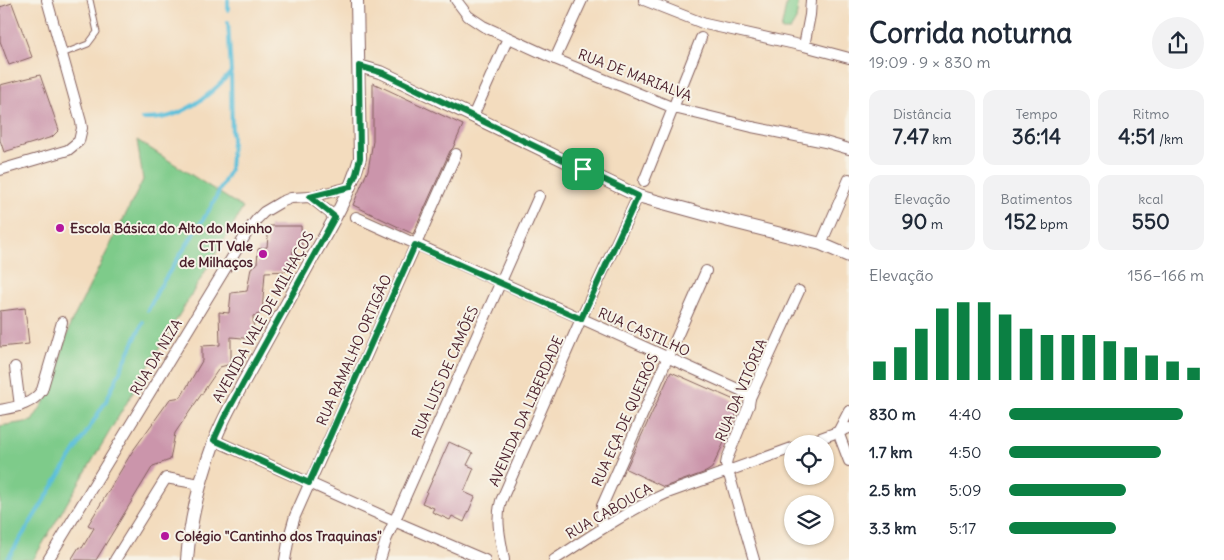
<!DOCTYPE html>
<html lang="pt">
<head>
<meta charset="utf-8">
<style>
	body { margin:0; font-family:Delius,sans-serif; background:#f2f2f3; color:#1f2937; height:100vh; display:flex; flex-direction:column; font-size:19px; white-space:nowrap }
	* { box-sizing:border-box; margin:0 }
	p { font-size:16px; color:#747a83 }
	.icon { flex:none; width:28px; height:28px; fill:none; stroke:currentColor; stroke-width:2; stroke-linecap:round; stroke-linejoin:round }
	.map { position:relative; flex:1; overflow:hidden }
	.sheet { display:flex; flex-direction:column; background:#fff; width:375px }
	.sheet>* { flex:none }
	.controls { position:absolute; left:784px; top:435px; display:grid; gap:10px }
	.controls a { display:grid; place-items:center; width:50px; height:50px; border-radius:50%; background:#fff; box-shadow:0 1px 4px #0004; font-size:25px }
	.pin { position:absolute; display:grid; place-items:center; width:42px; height:42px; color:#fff; margin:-21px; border-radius:10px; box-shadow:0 2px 8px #0006 }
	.round { display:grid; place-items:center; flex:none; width:52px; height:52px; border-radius:26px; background:#f2f2f3 }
	.head { display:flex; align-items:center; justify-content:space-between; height:85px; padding:0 20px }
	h1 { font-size:28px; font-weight:700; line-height:38px }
	.metrics { display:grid; grid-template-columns:repeat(3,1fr); gap:8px; height:85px; padding:5px 20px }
	.metrics div { display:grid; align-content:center; border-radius:12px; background:#f2f2f3; text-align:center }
	.metrics b { font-size:21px; font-weight:700 }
	.metrics small { font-size:14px; font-weight:400 }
	.metrics p { font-size:14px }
	.chart { height:140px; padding:10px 20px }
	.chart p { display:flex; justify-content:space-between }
	.chart svg { width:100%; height:90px; margin-top:5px; stroke:#0b8043; stroke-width:6 }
	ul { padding:0 20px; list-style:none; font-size:16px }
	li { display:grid; grid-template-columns:80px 60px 1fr; align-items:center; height:38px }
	li i { height:12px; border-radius:6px; background:#0b8043 }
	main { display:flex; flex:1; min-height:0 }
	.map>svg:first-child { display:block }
</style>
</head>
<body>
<main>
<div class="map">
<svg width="849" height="560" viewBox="0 0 849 560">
	<rect width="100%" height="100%" fill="#f7f3e8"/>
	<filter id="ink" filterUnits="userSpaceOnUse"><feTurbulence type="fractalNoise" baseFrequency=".02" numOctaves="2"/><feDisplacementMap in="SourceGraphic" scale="10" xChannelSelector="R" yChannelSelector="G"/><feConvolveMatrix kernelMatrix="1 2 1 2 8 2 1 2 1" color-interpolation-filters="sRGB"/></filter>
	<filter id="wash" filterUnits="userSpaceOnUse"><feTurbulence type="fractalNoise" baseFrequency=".0096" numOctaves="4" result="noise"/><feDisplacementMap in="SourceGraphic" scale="20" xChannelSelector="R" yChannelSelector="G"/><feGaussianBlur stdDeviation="1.12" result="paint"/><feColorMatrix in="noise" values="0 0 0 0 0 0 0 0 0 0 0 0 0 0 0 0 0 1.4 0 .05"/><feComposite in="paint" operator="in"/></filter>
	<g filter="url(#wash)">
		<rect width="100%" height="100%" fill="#f3dcbe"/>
		<g fill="#7ecb8a" stroke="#64755a">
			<path d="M785,0H799L796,20L790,30H781L787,1Z"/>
			<path d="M137,140L243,208L33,560H0V426L32,421L50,393L70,325L143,180Z"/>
		</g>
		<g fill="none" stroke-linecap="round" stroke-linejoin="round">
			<g stroke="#5cbfda" stroke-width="4">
				<path d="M228,0V10"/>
				<path d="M142,119C151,119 161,119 170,116C193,109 216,90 231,72"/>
				<path d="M148,310L159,288L211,207L230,170L232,142L231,72L228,22"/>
				<path d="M7,560L106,401L143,322"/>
			</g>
		</g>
		<g id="blocks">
			<g fill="#cb95ab">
				<path d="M12,3L32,57L9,65L0,41V7Z"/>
				<path d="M40,75L59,130L52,137L4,152L0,140V85Z"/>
				<path d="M373,83L463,125L453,148L450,151L413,234L353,205L368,170L373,141Z"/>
				<path d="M269,226H301L302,248L293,249L291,271L265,272L262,313L253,316L254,339L231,337V364L220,367L175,433L170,460L153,466L96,560H71L79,547L82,548L94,528L88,525L132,452L170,399L181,397L202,361V346L220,345L219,312L229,313L231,293L247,291L251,268L257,264L258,249L267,247Z"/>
				<path d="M25,308L29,344L0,347V311Z"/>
				<path d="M671,372L741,403L729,432L712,468L706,472L664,487L626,469Z"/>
				<path d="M449,442L473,453L467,465L474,468L464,492L475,497L464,522L452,516L450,520L432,512L434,508L422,503Z"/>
			</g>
		</g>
	</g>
	<g filter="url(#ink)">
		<use href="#blocks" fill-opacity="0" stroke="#85615e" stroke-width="1"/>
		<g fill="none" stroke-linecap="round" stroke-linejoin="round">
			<g stroke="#85615e" stroke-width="7">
				<path id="service" d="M62,54L88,44L97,32L90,0"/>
			</g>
			<g stroke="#85615e" stroke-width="12">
				<g id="minor">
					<path d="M456,0L468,16L483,26L555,59L674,108L752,127L825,142L849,149"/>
					<path d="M644,0L705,24L804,46L849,58"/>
					<path d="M804,46L810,15L811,0"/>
					<path d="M555,59L582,0"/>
					<path d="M473,116L508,38"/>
					<path d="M0,170L68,150L79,141L82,128L81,122L47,0"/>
					<path d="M644,181L701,38"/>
					<path d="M310,197L335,217"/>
					<path d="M356,217L740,390L747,394L750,398"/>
					<path d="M821,244L849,179"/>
					<path d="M15,367L20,406"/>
					<path d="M0,410C16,407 32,405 42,390L62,322"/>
					<path d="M849,411L838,432L849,461"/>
					<path d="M214,440L394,521L485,560"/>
					<path d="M804,444L849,428"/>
					<path d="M603,528L601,514L602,506L706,271"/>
					<path d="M48,560L250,228L257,219L264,212L281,202L291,198L310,197L350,187"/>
					<path d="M115,560L166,478L200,484"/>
					<path d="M285,560L289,537L295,516L456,154"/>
					<path d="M380,560L386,540L539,196"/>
					<path d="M504,560C501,540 495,521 501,501L581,319L638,196"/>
					<path d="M554,560C591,536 627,511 667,493L792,448"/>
					<path d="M754,560L726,464L727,459L749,405L750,398L799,291"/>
				</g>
			</g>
			<g stroke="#85615e" stroke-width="14">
				<g id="tertiary">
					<path d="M359,66L383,73L638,196L729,221L821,244L849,256"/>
					<path d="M187,560C190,519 200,480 214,442C223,418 236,396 248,374C269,336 290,298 311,260C330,227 350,194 360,158L357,0"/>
				</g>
			</g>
			<use href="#service" stroke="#fff" stroke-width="5"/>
			<use href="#minor" stroke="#fff" stroke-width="10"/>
			<use href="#tertiary" stroke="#fff" stroke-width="12"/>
		</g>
	</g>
	<g fill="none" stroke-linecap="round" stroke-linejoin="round" filter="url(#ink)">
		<g stroke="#fff" stroke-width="10">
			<path id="route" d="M359,66L383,73L638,196L581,319L415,245L309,483L214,440L224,418L246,378L335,217L310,197L350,187L356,174L360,158Z"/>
		</g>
		<use href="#route" stroke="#0b8043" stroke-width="6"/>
	</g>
	<g fill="#b5179e" stroke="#f7f3e8" stroke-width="2">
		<circle cx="60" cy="228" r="5"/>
		<circle cx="263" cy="254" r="5"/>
		<circle cx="165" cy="536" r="5"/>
	</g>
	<g text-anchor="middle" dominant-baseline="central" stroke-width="4" stroke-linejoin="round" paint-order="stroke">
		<g font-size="14" fill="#4a1f2b" stroke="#f7f3e8">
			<text transform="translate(635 75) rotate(21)">RUA DE MARIALVA</text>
			<text transform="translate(263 317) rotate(-61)">AVENIDA VALE DE MILHAÇOS</text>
			<text transform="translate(644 332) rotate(24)">RUA CASTILHO</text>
			<text transform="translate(354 350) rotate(-66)">RUA RAMALHO ORTIGÃO</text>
			<text transform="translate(156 357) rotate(-59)">RUA DA NIZA</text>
			<text transform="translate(445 372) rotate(-66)">RUA LUIS DE CAMÕES</text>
			<text transform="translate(741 390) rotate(-67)">RUA DA VITÓRIA</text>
			<text transform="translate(526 411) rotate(-66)">AVENIDA DA LIBERDADE</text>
			<text transform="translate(625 420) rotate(-66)">RUA EÇA DE QUEIRÓS</text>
			<text transform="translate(609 511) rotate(-30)">RUA CABOUCA</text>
		</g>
		<g font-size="14" font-weight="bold" fill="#4a1f2b" stroke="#f7f3e8" text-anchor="start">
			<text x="70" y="228">Escola Básica do Alto do Moinho</text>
			<text x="253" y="246" text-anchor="end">CTT Vale<tspan x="253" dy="16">de Milhaços</tspan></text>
			<text x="175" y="536">Colégio "Cantinho dos Traquinas"</text>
		</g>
	</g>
</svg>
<div class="controls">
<a><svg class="icon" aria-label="locate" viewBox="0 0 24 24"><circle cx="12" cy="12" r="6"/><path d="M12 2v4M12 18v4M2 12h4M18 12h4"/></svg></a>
<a><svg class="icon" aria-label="layers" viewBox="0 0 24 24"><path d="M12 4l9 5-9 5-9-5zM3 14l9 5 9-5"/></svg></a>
</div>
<div class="pin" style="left:583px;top:169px;background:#1e9e55"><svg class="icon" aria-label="arrive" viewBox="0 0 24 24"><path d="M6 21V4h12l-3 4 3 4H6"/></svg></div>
</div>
<section class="sheet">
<div class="head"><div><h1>Corrida noturna</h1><p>19:09 · 9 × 830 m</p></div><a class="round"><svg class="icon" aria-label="share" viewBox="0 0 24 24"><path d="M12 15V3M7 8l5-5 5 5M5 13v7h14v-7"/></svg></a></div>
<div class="metrics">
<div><p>Distância</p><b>7.47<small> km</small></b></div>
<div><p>Tempo</p><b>36:14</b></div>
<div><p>Ritmo</p><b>4:51<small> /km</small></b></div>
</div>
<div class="metrics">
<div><p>Elevação</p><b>90<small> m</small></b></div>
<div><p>Batimentos</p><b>152<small> bpm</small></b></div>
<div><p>kcal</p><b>550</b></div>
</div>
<div class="chart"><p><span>Elevação</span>156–166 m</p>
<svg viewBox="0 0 160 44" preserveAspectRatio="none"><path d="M5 44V35M15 44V28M25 44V19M35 44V9M45 44V6M55 44V6M65 44V12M75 44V19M85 44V22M95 44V22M105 44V22M115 44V25M125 44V28M135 44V32M145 44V35M155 44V38"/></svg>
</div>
<ul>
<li><b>830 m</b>4:40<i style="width:89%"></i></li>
<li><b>1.7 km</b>4:50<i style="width:78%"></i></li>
<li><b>2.5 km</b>5:09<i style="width:60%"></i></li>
<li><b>3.3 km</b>5:17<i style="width:55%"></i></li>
</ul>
</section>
</main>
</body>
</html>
